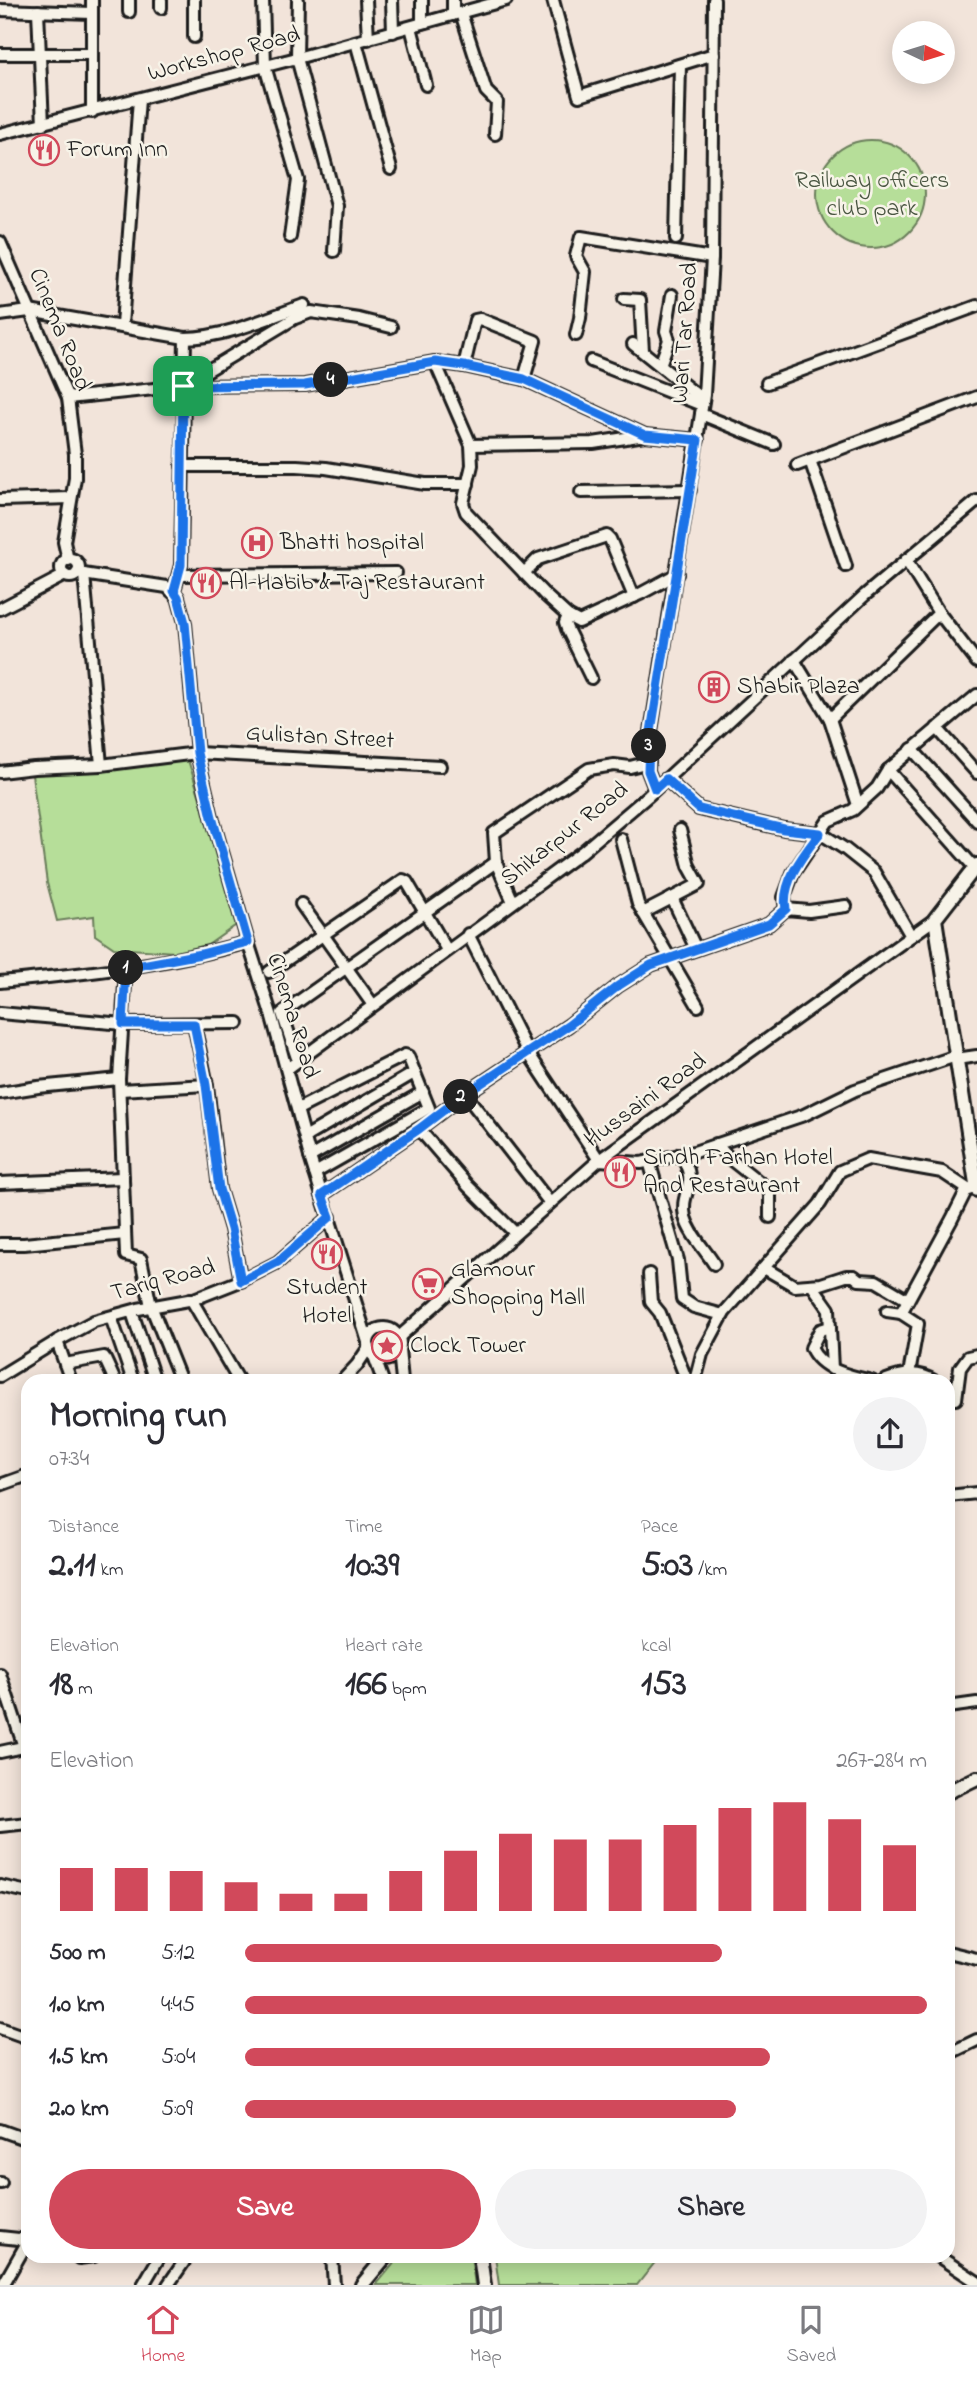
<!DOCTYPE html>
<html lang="en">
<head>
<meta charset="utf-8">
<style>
	body { margin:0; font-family:"Indie Flower",sans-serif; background:#f2f2f3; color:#2b2b33; height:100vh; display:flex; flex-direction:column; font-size:26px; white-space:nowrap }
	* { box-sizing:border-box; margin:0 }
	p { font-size:23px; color:#7c7c81 }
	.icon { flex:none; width:38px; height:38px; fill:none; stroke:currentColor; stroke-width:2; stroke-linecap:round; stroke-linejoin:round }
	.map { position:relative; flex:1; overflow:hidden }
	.details { position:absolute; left:21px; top:1374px; width:934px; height:889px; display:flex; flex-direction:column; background:#fff; border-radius:21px; box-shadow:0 4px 18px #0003 }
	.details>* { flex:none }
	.needle { width:46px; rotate:94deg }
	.buttons { position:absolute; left:892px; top:21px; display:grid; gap:14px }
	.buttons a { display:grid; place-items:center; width:63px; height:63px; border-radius:50%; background:#fff; box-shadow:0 4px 18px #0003; font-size:35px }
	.pin { position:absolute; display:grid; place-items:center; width:60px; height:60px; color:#fff; margin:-30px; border-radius:14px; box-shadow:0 4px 10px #0006 }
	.km { position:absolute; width:35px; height:35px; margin:-18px; border-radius:50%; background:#222; color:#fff; font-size:19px; line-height:35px; text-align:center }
	.round { display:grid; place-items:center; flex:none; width:74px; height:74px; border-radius:37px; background:#f2f2f3 }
	.headline { display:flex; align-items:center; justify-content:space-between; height:119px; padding:0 28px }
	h1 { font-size:38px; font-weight:800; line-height:52px }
	.stats { display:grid; grid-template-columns:repeat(3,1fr); gap:10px; height:119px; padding:7px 28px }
	.stats div { display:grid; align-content:center }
	.stats b { font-size:35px; font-weight:800 }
	.stats small { font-size:19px; font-weight:400 }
	.stats p { font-size:19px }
	.chart { height:196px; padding:14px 28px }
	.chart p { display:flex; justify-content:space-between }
	.chart svg { width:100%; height:126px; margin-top:7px; stroke:#d1495b; stroke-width:6 }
	.primary-button { display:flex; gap:14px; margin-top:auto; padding:14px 28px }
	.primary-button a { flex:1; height:80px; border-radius:42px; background:#d1495b; color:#fff; font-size:28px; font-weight:800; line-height:80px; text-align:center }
	.primary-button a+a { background:#f2f2f3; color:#2b2b33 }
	ul { padding:0 28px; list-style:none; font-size:23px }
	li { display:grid; grid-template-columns:112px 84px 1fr; align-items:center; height:52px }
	li i { height:18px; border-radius:9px; background:#d1495b }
	.menu { display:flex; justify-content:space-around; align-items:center; height:98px; border-top:2px solid #e1e1e2; background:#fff; font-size:19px; color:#7c7c81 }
	.menu a { display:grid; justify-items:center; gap:4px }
	.menu .active { color:#d1495b }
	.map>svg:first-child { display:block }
</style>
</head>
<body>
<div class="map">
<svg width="977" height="2285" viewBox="0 0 977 2285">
	<rect width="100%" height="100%" fill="#f2e4da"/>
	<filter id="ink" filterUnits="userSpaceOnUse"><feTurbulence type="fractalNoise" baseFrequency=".0143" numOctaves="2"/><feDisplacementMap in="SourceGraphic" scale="14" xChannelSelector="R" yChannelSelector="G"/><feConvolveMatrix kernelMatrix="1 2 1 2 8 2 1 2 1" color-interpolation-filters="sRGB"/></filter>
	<g filter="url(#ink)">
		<g fill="#b6de99" stroke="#697d5a" stroke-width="2">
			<circle cx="871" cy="194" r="54"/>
			<path d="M188,760L239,923L205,947L190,953L114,948L95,935L94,916L57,921L47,883L32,775Z"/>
			<path d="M400,2256H471L475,2285H376Z"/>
			<path d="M495,2256H660L637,2285H499Z"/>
		</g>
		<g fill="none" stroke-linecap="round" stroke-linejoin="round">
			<g stroke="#1c1c1c" stroke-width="16">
				<g id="minor">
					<path d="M92,0V112"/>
					<path d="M161,0V8"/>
					<path d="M194,0V37"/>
					<path d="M263,0L265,66L298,180L290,237"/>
					<path d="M298,0L297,58L337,206L334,251"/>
					<path d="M366,0L368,39"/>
					<path d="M392,0L393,32"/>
					<path d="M453,0V15"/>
					<path d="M553,0L579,96L714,54"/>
					<path d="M0,10L92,13"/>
					<path d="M38,11L43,124"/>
					<path d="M129,12V0"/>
					<path d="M461,13L486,91L497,102L495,134"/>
					<path d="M422,23V0"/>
					<path d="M411,27L426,85"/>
					<path d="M356,42L391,169"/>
					<path d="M0,54H91"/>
					<path d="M0,134L297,58L506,0"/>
					<path d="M676,239L680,65"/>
					<path d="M0,242L68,398L75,454V478L64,542L68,560"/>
					<path d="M624,299L640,300L643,351"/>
					<path d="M0,315L29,311L185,338C226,337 265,319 304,305"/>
					<path d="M122,325L139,99"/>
					<path d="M576,335L580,318L585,272L576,256L581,237L712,258"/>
					<path d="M633,344L703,400"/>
					<path d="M591,361L702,405"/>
					<path d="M435,362L471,445L472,465L463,503L466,512L545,595L568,616L579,622L640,594L677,574"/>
					<path d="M660,365L669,340L666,331L672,295"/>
					<path d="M464,366L475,320L480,319L535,341L524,379"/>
					<path d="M767,383L977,306"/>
					<path d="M185,384L295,318L311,312L359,319L391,327"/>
					<path d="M68,398L183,386L305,385L435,362L464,366L524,379L645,435"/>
					<path d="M701,414L774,444"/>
					<path d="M471,445L593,443L645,435L698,440"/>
					<path d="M810,460L846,566"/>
					<path d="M797,465L977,397"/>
					<path d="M182,466H297L326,468L425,484H468"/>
					<path d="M581,492L690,490"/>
					<path d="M0,500L71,498"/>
					<circle cx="70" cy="568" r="9"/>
					<path d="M77,573L167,587L178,597L185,623L197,753L212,817L248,942L272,1017L310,1157L368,1342"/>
					<path d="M524,573L538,559L607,536L610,539L634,597"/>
					<path d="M84,574L101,765"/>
					<path d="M180,575L396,573"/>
					<path d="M174,591L181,565L185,338"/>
					<path d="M0,609L65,575"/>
					<path d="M939,613L977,662"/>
					<path d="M568,616L565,623L567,629L591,678"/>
					<path d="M794,660L830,719L858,805"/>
					<path d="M830,719L939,613L906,560"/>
					<path d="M937,728L977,773"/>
					<path d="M912,749L977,821"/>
					<path d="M888,770L975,868"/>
					<path d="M0,772L34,768L101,765L197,753L440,766"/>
					<path d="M666,779L699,809L784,829L820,833L845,849L874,872L911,936"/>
					<path d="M655,789L648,771L649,744L704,395L712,258L714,0"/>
					<path d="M621,839L638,904L698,1006"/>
					<path d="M672,898L696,949"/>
					<path d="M513,902L496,862L494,833L589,769L614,765L630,767L649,762"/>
					<path d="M301,904L373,1005"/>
					<path d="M786,909L784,897L793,873L828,821L853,810L877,788L888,770L977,695"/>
					<path d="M643,913L699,884L689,866L680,830"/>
					<path d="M468,934L527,1051L599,1160L641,1163L694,1152L804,1115L855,1090L956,1056"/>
					<path d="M126,968L119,1079L126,1255L141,1259L151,1306L181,1381"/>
					<path d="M269,972L403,880L407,882L447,950"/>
					<path d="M0,982C83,974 167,965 248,942"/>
					<path d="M0,1013L123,1024L238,1023"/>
					<path d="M194,1024L207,1085L219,1189L231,1229L241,1281"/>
					<path d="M956,1059L977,1056"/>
					<path d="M298,1061L282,1013L496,862"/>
					<path d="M287,1069L582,852L648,796L865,595L977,501"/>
					<path d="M120,1090L207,1085"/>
					<path d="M0,1093L38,1087L119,1079"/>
					<path d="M465,1094L550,1203"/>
					<path d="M298,1109L405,1055L408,1056L429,1108L315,1173"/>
					<path d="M419,1129L468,1186L515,1233"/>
					<path d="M305,1137L414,1073"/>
					<path d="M716,1144L729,1158L768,1189L770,1193V1217"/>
					<path d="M680,1154C701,1185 679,1191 685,1217C690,1235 705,1249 714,1264"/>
					<path d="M310,1157L423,1092"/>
					<path d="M649,1161L678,1260L682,1299L694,1307L723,1315"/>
					<path d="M0,1183L123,1178"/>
					<path d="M322,1195L419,1129L465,1094L569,1025L618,986L651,965L769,924L786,909L809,911L846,906"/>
					<path d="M0,1244H24L125,1234"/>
					<path d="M764,1268L795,1286L821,1284L846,1276H854L859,1280L876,1281L908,1300"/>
					<path d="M649,1274L651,1302L660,1313L687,1381"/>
					<path d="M812,1285L829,1309L832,1369"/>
					<path d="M191,1299L239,1381"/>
					<path d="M887,1311L901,1313L952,1219L967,1189"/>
					<path d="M132,1312L155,1381"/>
					<path d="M901,1313L918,1324L909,1374"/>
					<path d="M111,1317L133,1381"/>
					<path d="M830,1327L820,1330L811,1348C821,1370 850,1376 872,1381"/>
					<circle cx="384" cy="1344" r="16"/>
					<path d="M398,1338L599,1160L935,919"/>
					<path d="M57,1341L71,1381"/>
					<path d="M399,1349L402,1381"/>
					<path d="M374,1356L383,1381"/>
					<path d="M65,1364L104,1357L115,1381"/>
					<path d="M0,1376L57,1341L94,1321L138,1309L194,1299L245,1279L278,1262L330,1217"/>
					<path d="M342,1381L357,1365L369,1347"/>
					<path d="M695,1381L702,1354L724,1313L820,1204L840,1171L868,1159L942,1172L969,1190L977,1187"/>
					<path d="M884,1381C902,1374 917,1370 934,1381"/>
					<path d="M956,1399L960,1368L968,1357L977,1355"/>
					<path d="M0,1485L28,1475"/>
					<path d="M948,1496L977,1493"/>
					<path d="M0,1674L24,1747"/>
					<path d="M948,1707L977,1703"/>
					<path d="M0,1752L28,1746"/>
					<path d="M0,1826L28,1823"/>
					<path d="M0,1886L28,1892"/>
					<path d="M948,1952L977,1959"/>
					<path d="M0,2028L28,2038"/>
					<path d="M948,2054L977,2040"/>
					<path d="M0,2130L28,2140"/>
					<path d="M0,2183H1"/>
					<path d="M0,2237L28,2240"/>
					<path d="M77,2256L79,2258L94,2256"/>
					<path d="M332,2256L334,2285"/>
					<path d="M938,2256L977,2282"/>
					<path d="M3,2285L28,2241"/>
					<path d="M143,2285L160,2256"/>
					<path d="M168,2285L188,2256"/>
				</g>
			</g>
			<g stroke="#1c1c1c" stroke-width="18">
				<g id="major">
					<path d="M977,865L935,919L977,1190"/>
					<path d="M948,1792L977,1778"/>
					<path d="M480,2256L484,2285"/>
					<path d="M362,2285L386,2256"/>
				</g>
			</g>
			<use href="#minor" stroke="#f7f3e8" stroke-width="10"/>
			<use href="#major" stroke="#f7f3e8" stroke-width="12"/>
		</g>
	</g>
	<g fill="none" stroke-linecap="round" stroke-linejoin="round" filter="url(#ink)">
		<g stroke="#fff" stroke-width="14">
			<path id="route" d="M435,362L464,366L524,379L645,435L698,440L649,744L648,771L655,789L666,779L699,809L784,829L820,833C804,854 781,882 786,909L769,924L651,965L618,986L569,1025L465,1094L419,1129L322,1195L330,1217L278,1262L241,1281L231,1229L219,1189L206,1085L194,1024H123L126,968L201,954L248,942L212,817L197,753L185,623L178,597L174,591L181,565L183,386L305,385Z"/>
		</g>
		<use href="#route" stroke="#1a73e8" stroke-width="9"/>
	</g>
	<defs>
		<g id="restaurant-ring" transform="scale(1.575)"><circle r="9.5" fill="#f7f3e8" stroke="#d1495b" stroke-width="1.5"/><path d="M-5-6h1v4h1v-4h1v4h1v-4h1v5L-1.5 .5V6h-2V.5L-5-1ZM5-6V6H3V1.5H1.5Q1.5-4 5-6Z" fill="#d1495b"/></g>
		<g id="hospital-ring" transform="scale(1.575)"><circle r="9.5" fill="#f7f3e8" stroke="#d1495b" stroke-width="1.5"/><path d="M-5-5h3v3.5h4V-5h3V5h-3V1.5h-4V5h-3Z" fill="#d1495b"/></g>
		<g id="building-ring" transform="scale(1.575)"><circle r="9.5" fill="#f7f3e8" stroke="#d1495b" stroke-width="1.5"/><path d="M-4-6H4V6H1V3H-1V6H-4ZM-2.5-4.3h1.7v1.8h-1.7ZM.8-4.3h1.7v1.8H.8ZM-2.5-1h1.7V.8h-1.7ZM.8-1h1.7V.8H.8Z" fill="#d1495b"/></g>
		<g id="supermarket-ring" transform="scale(1.575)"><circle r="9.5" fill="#f7f3e8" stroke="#d1495b" stroke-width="1.5"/><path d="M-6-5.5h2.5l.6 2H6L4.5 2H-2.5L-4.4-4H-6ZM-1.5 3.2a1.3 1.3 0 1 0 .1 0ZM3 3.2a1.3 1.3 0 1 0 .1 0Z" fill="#d1495b"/></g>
		<g id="sight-ring" transform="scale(1.575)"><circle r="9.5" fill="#f7f3e8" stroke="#d1495b" stroke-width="1.5"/><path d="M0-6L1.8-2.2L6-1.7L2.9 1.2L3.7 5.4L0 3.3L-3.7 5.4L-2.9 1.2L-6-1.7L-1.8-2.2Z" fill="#d1495b"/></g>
	</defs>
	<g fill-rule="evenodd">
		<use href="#restaurant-ring" x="44" y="150"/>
		<use href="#hospital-ring" x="257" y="543"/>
		<use href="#restaurant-ring" x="206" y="583"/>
		<use href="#building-ring" x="714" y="687"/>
		<use href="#restaurant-ring" x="620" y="1172"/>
		<use href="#restaurant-ring" x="327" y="1254"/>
		<use href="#supermarket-ring" x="428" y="1284"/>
		<use href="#sight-ring" x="387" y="1346"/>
	</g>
	<g text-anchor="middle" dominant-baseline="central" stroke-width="5" stroke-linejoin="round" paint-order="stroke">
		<g font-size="24" fill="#1c1c1c" stroke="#f7f3e8">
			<text transform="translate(224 55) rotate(-15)">Workshop Road</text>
			<text transform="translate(59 330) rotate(68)">Cinema Road</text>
			<text transform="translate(686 333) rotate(-86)">Wari Tar Road</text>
			<text transform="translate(320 738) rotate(3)">Gulistan Street</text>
			<text transform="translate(565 835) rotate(-38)">Shikarpur Road</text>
			<text transform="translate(292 1016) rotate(73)">Cinema Road</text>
			<text transform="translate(646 1101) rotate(-36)">Hussaini Road</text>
			<text transform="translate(163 1281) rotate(-15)">Tariq Road</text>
		</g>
		<g font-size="24" fill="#1c1c1c" stroke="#f7f3e8" text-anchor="start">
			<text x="67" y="150">Forum Inn</text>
			<text x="280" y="543">Bhatti hospital</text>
			<text x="229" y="583">Al-Habib &amp; Taj Restaurant</text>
			<text x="737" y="687">Shabir Plaza</text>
			<text x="643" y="1158">Sindh Farhan Hotel<tspan x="643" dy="28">And Restaurant</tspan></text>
			<text x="451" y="1270">Glamour<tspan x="451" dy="28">Shopping Mall</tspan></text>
			<text x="327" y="1288" text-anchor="middle">Student<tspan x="327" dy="28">Hotel</tspan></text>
			<text x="410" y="1346">Clock Tower</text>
		</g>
		<g font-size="24" fill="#4a5642" stroke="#f7f3e8">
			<text x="872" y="181">Railway officers<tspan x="872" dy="28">club park</tspan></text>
		</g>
	</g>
</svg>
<div class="buttons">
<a><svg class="needle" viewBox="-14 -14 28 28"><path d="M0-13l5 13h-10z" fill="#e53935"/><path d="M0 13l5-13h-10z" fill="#7c7c81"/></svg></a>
</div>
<div class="pin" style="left:183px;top:386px;background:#1e9e55"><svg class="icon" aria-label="arrive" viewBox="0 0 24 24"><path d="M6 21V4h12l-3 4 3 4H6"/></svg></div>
<b class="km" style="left:126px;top:968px">1</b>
<b class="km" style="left:461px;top:1097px">2</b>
<b class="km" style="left:649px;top:746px">3</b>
<b class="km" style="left:331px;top:380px">4</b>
<section class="details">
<div class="headline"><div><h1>Morning run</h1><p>07:34</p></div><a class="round"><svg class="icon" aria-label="share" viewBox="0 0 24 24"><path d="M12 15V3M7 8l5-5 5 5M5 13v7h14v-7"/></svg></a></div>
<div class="stats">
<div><p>Distance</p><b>2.11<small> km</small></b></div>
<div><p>Time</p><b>10:39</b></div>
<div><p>Pace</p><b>5:03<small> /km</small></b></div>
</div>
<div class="stats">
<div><p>Elevation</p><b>18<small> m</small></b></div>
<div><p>Heart rate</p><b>166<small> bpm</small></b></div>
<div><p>kcal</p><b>153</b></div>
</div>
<div class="chart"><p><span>Elevation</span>267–284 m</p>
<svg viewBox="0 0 160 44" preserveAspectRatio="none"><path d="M5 44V29M15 44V29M25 44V30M35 44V34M45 44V38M55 44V38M65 44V30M75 44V23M85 44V17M95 44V19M105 44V19M115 44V14M125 44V8M135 44V6M145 44V12M155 44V21"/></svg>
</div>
<ul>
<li><b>500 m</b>5:12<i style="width:70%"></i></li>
<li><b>1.0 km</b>4:45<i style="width:100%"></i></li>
<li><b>1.5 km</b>5:04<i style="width:77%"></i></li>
<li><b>2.0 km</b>5:09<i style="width:72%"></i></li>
</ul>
<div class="primary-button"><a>Save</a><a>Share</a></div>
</section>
</div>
<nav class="menu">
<a class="active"><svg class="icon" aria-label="home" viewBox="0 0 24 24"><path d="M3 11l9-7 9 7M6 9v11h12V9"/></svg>Home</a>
<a><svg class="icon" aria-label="map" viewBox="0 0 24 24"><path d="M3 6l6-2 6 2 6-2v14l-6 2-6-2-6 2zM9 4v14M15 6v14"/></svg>Map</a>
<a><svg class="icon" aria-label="saved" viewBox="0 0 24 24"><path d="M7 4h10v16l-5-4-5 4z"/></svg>Saved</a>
</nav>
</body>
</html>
